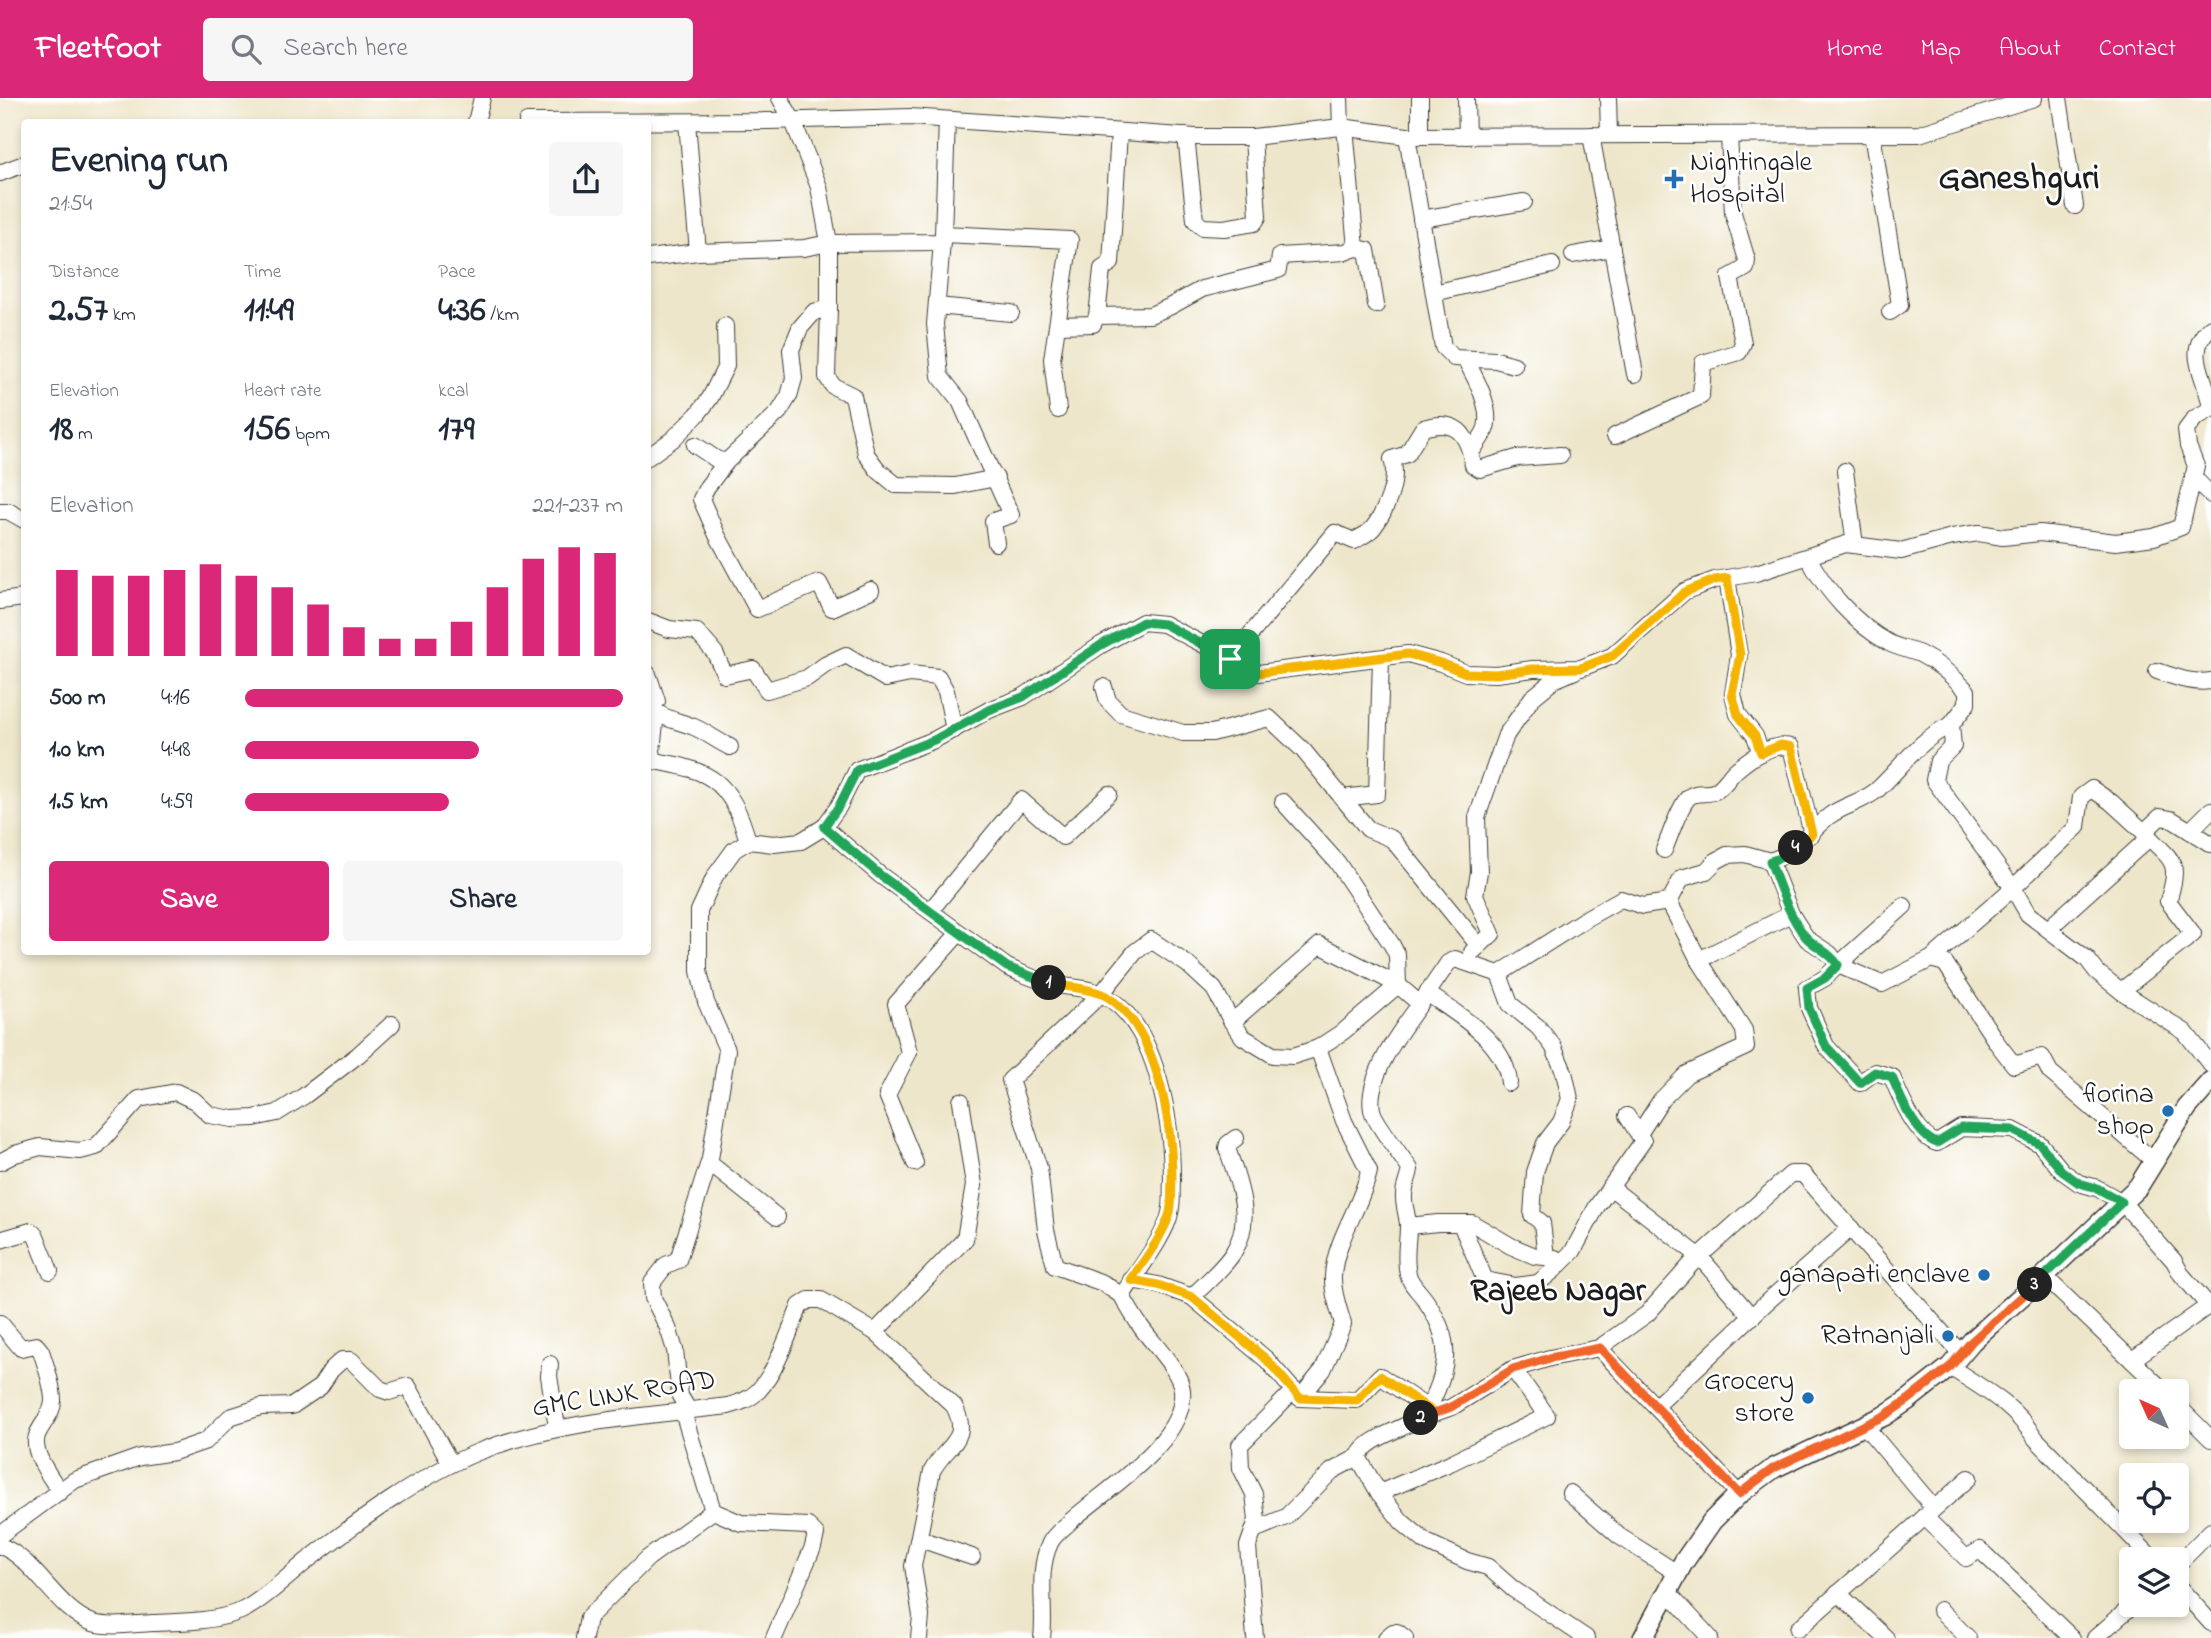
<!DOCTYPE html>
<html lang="en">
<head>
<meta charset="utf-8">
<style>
	body { margin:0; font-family:"Indie Flower",sans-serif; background:#f6f6f7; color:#1f2937; height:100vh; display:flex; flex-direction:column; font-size:26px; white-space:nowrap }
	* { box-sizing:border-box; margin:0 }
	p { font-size:23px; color:#747a83 }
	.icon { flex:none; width:38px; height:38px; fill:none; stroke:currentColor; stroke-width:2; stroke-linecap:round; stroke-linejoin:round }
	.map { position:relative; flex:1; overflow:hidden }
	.details { position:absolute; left:21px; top:21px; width:630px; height:836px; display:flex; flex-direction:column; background:#fff; border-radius:7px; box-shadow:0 4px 10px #0003 }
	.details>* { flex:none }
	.needle { width:46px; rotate:315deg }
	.tools { position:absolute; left:2119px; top:1281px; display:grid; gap:14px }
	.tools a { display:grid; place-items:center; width:70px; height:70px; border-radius:7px; background:#fff; box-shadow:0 4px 10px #0003; font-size:35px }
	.pin { position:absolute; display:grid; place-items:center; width:60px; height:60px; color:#fff; margin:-30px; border-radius:14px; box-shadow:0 4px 10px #0006 }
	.km { position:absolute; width:35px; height:35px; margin:-18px; border-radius:50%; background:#222; color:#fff; font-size:19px; line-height:35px; text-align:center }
	.round { display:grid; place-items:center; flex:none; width:74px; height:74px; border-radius:7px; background:#f6f6f7 }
	.head { display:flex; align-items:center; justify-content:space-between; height:119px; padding:0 28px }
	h1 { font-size:38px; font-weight:800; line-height:52px }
	.stats { display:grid; grid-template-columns:repeat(3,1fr); gap:10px; height:119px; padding:7px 28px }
	.stats div { display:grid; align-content:center }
	.stats b { font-size:35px; font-weight:800 }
	.stats small { font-size:19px; font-weight:400 }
	.stats p { font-size:19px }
	.chart { height:196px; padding:14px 28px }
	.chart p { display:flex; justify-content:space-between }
	.chart svg { width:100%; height:126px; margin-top:7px; stroke:#db2777; stroke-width:6 }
	.button { display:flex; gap:14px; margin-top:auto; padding:14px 28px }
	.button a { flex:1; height:80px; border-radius:7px; background:#db2777; color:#fff; font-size:28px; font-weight:800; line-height:80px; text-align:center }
	.button a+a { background:#f6f6f7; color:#1f2937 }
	ul { padding:0 28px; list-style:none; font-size:23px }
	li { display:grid; grid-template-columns:112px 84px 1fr; align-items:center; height:52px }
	li i { height:18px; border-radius:9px; background:#db2777 }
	header { display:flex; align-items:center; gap:42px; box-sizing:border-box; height:98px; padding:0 35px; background:#db2777; color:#fff }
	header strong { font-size:33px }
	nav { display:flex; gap:38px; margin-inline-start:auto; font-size:24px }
	.search { width:490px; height:63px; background:#f6f6f7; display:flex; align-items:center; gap:18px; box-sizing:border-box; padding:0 24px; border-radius:7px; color:#747a83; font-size:26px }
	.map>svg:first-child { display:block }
</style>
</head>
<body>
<header>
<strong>Fleetfoot</strong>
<div class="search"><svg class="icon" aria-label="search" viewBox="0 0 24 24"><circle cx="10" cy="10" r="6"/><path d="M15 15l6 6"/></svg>Search here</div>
<nav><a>Home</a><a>Map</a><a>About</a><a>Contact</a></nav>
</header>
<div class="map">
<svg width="2211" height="1540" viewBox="0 0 2211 1540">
	<rect width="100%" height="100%" fill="#fff"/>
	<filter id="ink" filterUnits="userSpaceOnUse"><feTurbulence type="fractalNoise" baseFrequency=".0143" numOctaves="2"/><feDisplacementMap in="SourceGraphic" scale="14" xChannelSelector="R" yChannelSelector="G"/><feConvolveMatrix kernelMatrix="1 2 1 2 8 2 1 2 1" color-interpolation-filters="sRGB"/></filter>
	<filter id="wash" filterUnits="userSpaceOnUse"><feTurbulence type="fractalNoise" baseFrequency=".00686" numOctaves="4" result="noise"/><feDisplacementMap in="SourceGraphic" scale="28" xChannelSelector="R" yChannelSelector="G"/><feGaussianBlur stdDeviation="1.57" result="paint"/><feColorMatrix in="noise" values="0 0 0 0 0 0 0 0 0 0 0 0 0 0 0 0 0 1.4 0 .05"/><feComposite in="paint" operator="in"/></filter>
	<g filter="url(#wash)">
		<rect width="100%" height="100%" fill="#eee6ca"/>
	</g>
	<g filter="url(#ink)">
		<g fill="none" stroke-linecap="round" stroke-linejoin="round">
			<g stroke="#3c3a36" stroke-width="18">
				<g id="minor">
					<path d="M1340,0L1341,29"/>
					<path d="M1466,0L1467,38"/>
					<path d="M1608,0L1609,37"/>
					<path d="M2059,0L2075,108"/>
					<path d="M476,24L482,0"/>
					<path d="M527,24L769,23L910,19L1195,39H1253L1341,29L1407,38L1919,36L2034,0"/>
					<path d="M687,24L698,154L804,150L829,145L942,144L943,136L1070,142L1052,261L1058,312"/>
					<path d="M1872,36L1900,207L1890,214"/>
					<path d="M1591,37L1635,276"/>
					<path d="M1186,38L1195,122L1202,129L1224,130L1254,125L1258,119L1253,39"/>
					<path d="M1407,38L1443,249L1454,260L1496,262L1514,267"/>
					<path d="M1420,38V0"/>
					<path d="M0,75L24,66"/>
					<path d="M1421,121L1524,104"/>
					<path d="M943,136L947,22"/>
					<path d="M942,144L935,226L940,278L960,303L1011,417L993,423L996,445"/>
					<path d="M1356,150L1367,152L1376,207"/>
					<path d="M1573,157L1612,150"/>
					<path d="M648,160L698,154"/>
					<path d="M1434,195L1552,167"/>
					<path d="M937,208L1011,215"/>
					<path d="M829,210L827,279L833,288L853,298L866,356L878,372L896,387L955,388L996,380"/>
					<path d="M1097,218L1102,171L1111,165L1119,34"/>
					<path d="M1058,227L1093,226L1097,218L1150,217L1169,209L1202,191L1278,172L1280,158L1345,154L1356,150L1345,29"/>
					<path d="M1465,261C1475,279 1492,309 1486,330C1483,339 1475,347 1471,355"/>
					<path d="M1615,338L1701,298L1703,265L1739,254L1743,245L1730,179L1746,170L1747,162L1733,115L1729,37"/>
					<path d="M695,347L716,361L726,364L779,314L789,298L794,280L791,252L800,230L814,214L829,210V145L819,89L793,23L780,0"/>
					<path d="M648,359L673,341L697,317L710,300L726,268L725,228"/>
					<path d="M726,364L707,389L701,401L717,437L757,511L819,485L832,510L871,492"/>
					<path d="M1845,373L1855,447"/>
					<path d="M2193,379L2211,397"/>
					<path d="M0,413H8L24,422"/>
					<path d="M1808,459C1825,492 1856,527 1889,545C1899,550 1910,552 1920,556C1938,565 1953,578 1967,593V606L1951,627L1953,648L1938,663L1934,682L2013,790L1931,861"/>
					<path d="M1727,480L1739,557L1733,596L1738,616L1755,638L1761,655"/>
					<path d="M0,503L24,500"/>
					<path d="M648,523L669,531L697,534L715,555L725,577L753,571L767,592L807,580L825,567L846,557L886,581L910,576L938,579L946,593L954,632"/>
					<path d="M1230,561L1335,435L1354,443C1360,439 1368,436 1373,430C1386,413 1399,382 1392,361L1407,356L1423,330C1456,320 1468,335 1473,367L1480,371L1517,360L1560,357"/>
					<path d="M2157,573C2175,579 2192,586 2211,583"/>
					<path d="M648,576L657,603L648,606"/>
					<path d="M1104,589L1108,603L1121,616L1183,635H1212L1269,620L1303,652L1368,731L1392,741L1479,848"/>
					<path d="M648,607C663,622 674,621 694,629C706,634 717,643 730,649"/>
					<path d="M656,615L652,653L654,663C712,672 731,684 748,743"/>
					<path d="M1342,700L1377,696L1381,560"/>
					<path d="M824,729L880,777L1007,869C1022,876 1037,882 1052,886C1069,890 1089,889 1105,898C1158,927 1172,1027 1172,1082C1171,1093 1173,1104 1170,1115C1166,1138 1135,1176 1122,1198C1128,1209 1134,1219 1141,1229C1153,1246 1180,1272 1182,1292C1187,1343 1105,1392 1072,1422C1065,1429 1054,1436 1050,1445C1036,1475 1046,1509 1042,1540"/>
					<path d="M2190,733L2211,712"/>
					<path d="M2211,746L2171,721L2160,719L2144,734L2111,704L2092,691L2081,699L2077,729L2013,790L2028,816L2087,861L2097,874L2121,893L2185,934L2211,967"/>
					<path d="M1664,752C1670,738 1678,712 1687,701C1695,691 1708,699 1717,692C1725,687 1730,677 1736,672C1751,659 1772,645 1791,649L1812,736"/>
					<path d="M1669,804L1682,780L1706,773L1716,763L1727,757L1745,756L1770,763"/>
					<path d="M1904,808L1838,867L1882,886L1931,861L1945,865L1997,945L2014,967L2042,959L2050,974L2155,1064"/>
					<path d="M930,813L1021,702L1063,739L1109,696"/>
					<path d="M1791,816L1770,763C1800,753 1806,736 1829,718C1844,707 1863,704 1877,692C1901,670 1920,640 1951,627"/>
					<path d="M2048,831L2149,740"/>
					<path d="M1472,854L1492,836L1475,797L1479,774L1477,719L1506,637L1532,600L1554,582L1575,573"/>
					<path d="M1499,876L1510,906L1538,929L1553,948L1564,974L1570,1001L1561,1024L1545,1045L1535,1074L1532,1117L1542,1125L1546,1159"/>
					<path d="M2121,893L2193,836L2168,803C2182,761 2171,763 2144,734"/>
					<path d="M1427,895C1458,917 1506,943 1509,985"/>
					<path d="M1420,906L1448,865L1455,861L1499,876L1585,821L1621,801L1643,808L1669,804L1699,862L1791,816L1807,841L1830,856L1838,867L1825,880L1807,890L1809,910L1826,948L1860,985L1875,974L1892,979C1900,999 1916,1038 1937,1045L1961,1030L2013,1032L2040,1046L2062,1073L2079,1085L2097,1090L2122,1104L2174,1163L2181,1176L2209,1208"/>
					<path d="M1232,924L1320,847L1398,887L1397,857L1392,847L1337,764L1283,704"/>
					<path d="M1639,1036L1661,1002L1687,976L1746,949L1744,932L1699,862"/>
					<path d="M0,1064L15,1056L40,1049L80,1053L96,1049L139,1001L176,994L195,1003L210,1017L233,1021L254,1020L277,1015L304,998L358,957L392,926"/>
					<path d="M709,1065L777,1119"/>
					<path d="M915,1065L887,997L909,954L896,906L959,835"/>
					<path d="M1610,1089L1699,1158L1752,1219"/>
					<path d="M1461,1126L1485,1182L1516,1188L1538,1185L1554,1172L1573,1153L1597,1108L1643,1043L1627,1018"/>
					<path d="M1408,1128L1438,1125H1472L1511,1148L1535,1158L1555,1160"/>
					<path d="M0,1142L31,1133L36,1138L50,1173"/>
					<path d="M2044,1178L2164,1293"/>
					<path d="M1131,1182L1158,1187L1192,1199L1267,1262L1300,1300L1357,1302L1380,1278L1429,1311"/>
					<path d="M1122,1198L1103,1185L1055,1168L1046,1132L1039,1070L1010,982L1101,896L1135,854L1151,842L1187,866L1214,891L1232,924L1243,939L1273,957L1293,958L1318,950L1344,933L1398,887L1420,906C1401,932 1366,978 1372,1012C1374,1023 1402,1059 1410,1071C1409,1080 1404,1088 1404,1097C1403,1107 1408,1118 1408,1128C1408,1145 1404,1159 1408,1176C1410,1186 1420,1194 1426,1203C1452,1241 1450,1267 1430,1307C1418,1332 1371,1333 1358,1359L1379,1395L1402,1424L1426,1444L1467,1463L1488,1469L1513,1491L1586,1540"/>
					<path d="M1192,1199C1205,1185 1222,1172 1233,1155C1255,1121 1238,1084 1227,1050L1228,1046L1236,1040"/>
					<path d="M0,1225L21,1250L36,1247L41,1253C46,1268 52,1285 53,1301C54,1314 43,1324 38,1335C29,1353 51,1379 60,1394"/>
					<path d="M875,1234L965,1141L974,1087L961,1003"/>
					<path d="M1599,1250L1647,1216L1694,1163L1791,1076H1803L1961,1256"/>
					<path d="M2132,1262L2211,1206"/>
					<path d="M550,1266L549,1278L557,1330"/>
					<path d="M1950,1269C1985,1292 2012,1305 2036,1341L2153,1461"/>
					<path d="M1300,1300L1323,1272L1343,1226C1339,1211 1332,1194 1333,1178C1335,1141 1362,1108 1369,1073L1344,1023L1318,950"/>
					<path d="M2177,1307L2211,1341"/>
					<path d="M1656,1308L1768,1203L1851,1130"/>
					<path d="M689,1313L680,1298L675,1252L668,1230L653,1200L652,1185L666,1167L678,1162L710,1061L727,952L706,904L699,873V813L715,778L734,752L748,743L774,746L801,743L824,729L839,708L857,672L934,642L989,612L1023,599L1101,547L1143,524L1164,526L1258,575L1408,556L1441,565L1466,575L1496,576L1533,571L1581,570L1612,558L1685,493L1715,482L1756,475L1846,446L1901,453L1952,439L1979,435L2003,439L2040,435L2116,444L2154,439L2181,429L2196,368L2188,348L2186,332L2195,320L2211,311C2208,280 2182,254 2211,229"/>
					<path d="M683,1314L713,1413L741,1425L808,1428L816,1436L813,1449L774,1540"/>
					<path d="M1420,1320L1452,1309L1513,1271L1550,1260L1599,1250L1739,1396"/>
					<path d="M1864,1327L1934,1410"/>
					<path d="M1379,1395L1450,1365L1547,1318L1513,1271"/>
					<path d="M1570,1395L1619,1438L1677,1475"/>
					<path d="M1924,1418L1966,1460L1980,1452L2072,1540"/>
					<path d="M1254,1432L1286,1419L1332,1373L1358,1359"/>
					<path d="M0,1437L75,1382L140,1359L174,1354L206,1343L230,1319L261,1309L292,1308L320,1289L331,1272L342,1262H351L380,1291L389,1294L408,1288L451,1366"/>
					<path d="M920,1441L972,1459"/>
					<path d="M0,1448C34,1459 57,1513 93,1525C111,1530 133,1526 152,1525C180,1524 214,1524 241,1513C258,1506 292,1475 308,1462C357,1424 421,1377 478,1354C557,1323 645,1318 728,1308C739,1305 749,1302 758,1293C777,1273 789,1234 800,1208L809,1202H821L875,1234L954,1308C972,1343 946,1346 932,1373L913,1468L921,1518L919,1540"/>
					<path d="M2177,1467L2211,1433"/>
					<path d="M2177,1487L2211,1525"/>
					<path d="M1667,1493L1710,1540"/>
					<path d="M1838,1495L1886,1540"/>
					<path d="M1940,1512L1968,1540"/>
					<path d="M1798,1531L1969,1380"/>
					<path d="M584,1540L588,1520L648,1460L713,1413"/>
					<path d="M1255,1540L1248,1448L1257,1422L1254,1396L1241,1370L1240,1347L1294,1292"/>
					<path d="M1386,1540L1393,1534H1397L1405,1540"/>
					<path d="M2095,1540L2133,1507"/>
				</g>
			</g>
			<g stroke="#3c3a36" stroke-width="22">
				<path id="major" d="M1643,1540L1683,1465L1712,1423L1739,1396L1774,1370L1884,1318L1908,1302L1950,1269L1972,1243L2044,1178L2138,1089L2187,1010L2211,983"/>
			</g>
			<use href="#minor" stroke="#fff" stroke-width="16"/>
			<use href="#major" stroke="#fff" stroke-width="19"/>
		</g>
	</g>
	<g fill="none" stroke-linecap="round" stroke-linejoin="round" filter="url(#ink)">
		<g stroke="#fff" stroke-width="14">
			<path id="split-1" d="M1049,885L1007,869L880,777L824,729L839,708L857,672L934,642L989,612L1023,599L1101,547L1143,524L1164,526L1230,561"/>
		</g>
		<g stroke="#fff" stroke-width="14">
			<path id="split-2" d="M1049,885C1067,890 1089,889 1106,898C1158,929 1172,1026 1172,1081C1171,1093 1173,1107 1169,1118C1161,1141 1144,1162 1131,1182L1158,1187L1192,1199L1267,1262L1300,1300L1357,1302L1380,1278L1429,1311L1414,1322L1421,1320"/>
		</g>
		<g stroke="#fff" stroke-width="14">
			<path id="split-3" d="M1421,1320L1451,1309L1513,1271L1550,1260L1600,1250L1739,1396L1774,1370L1884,1318L1908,1302L1950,1269L1972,1243L2035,1187"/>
		</g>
		<g stroke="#fff" stroke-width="14">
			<path id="split-4" d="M1796,750L1787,758L1770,763C1780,789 1788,816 1805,838C1815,850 1828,852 1838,867L1825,880L1807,890L1809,910L1826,948L1860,985L1875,974L1892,979C1900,999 1916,1038 1937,1045L1961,1030L2013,1032L2040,1046L2062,1073L2079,1085L2097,1090L2122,1104L2035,1187"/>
		</g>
		<g stroke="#fff" stroke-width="14">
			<path id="split-5" d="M1230,561L1258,575L1408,556L1441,565L1466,575L1496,576L1533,571L1581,570L1612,558L1685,494L1715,482L1727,480L1740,557L1732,596L1738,617L1755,638L1761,655L1781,647L1791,649L1812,736L1796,750"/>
		</g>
		<use href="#split-1" stroke="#22a559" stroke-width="9"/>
		<use href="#split-2" stroke="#f5b400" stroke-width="9"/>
		<use href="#split-3" stroke="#f0652b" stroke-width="9"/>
		<use href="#split-4" stroke="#22a559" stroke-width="9"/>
		<use href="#split-5" stroke="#f5b400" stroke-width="9"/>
	</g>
	<g fill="#1f6fb2" stroke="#fff" stroke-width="2.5">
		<path d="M1670.5 70.5h7v7h7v7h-7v7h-7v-7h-7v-7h7z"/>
		<circle cx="2168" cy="1013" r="7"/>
		<circle cx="1984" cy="1177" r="7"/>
		<circle cx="1948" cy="1238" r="7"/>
		<circle cx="1808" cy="1300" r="7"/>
	</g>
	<g text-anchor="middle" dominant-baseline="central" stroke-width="5" stroke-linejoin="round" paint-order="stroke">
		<g font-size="28" fill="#1c1c1c" stroke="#fff" text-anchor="end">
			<text x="1690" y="65" text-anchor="start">Nightingale<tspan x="1690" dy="32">Hospital</tspan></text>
			<text x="2154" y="997">florina<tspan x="2154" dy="32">shop</tspan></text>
			<text x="1970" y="1177">ganapati enclave</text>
			<text x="1934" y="1238">Ratnanjali</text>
			<text x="1794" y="1284">Grocery<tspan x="1794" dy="32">store</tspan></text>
		</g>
		<g font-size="28" fill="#1c1c1c" stroke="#fff">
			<text transform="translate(624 1297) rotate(-9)">GMC LINK ROAD</text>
		</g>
		<g font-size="32" font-weight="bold" fill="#1c1c1c" stroke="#fff">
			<text x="1558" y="1194">Rajeeb Nagar</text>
		</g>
		<g font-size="35" font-weight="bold" fill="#1c1c1c" stroke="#fff">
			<text x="2019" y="81">Ganeshguri</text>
		</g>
	</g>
</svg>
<div class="tools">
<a><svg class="needle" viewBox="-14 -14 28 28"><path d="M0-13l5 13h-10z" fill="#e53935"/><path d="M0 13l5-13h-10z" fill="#747a83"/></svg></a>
<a><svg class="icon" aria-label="locate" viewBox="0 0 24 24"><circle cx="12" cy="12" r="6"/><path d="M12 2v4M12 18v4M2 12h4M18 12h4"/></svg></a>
<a><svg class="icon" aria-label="layers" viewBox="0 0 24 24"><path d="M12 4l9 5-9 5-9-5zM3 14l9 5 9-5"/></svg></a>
</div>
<div class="pin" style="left:1230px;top:561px;background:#1e9e55"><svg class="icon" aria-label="arrive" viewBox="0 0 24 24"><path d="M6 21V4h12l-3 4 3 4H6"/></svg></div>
<b class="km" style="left:1049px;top:885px">1</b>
<b class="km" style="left:1421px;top:1320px">2</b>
<b class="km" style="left:2035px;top:1187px">3</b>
<b class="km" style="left:1796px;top:750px">4</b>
<section class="details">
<div class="head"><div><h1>Evening run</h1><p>21:54</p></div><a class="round"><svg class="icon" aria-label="share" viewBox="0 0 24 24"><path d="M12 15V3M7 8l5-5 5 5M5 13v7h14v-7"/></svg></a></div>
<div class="stats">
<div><p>Distance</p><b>2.57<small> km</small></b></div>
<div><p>Time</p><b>11:49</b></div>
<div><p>Pace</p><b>4:36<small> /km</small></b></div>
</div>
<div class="stats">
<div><p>Elevation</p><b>18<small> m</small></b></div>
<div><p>Heart rate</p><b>156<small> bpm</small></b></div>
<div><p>kcal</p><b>179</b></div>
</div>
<div class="chart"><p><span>Elevation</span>221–237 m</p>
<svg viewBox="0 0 160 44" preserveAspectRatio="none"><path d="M5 44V14M15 44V16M25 44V16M35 44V14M45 44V12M55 44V16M65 44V20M75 44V26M85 44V34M95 44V38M105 44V38M115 44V32M125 44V20M135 44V10M145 44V6M155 44V8"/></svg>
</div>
<ul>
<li><b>500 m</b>4:16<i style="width:100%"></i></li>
<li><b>1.0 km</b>4:48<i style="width:62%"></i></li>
<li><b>1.5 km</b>4:59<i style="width:54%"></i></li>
</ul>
<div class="button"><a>Save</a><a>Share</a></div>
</section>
</div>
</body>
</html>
